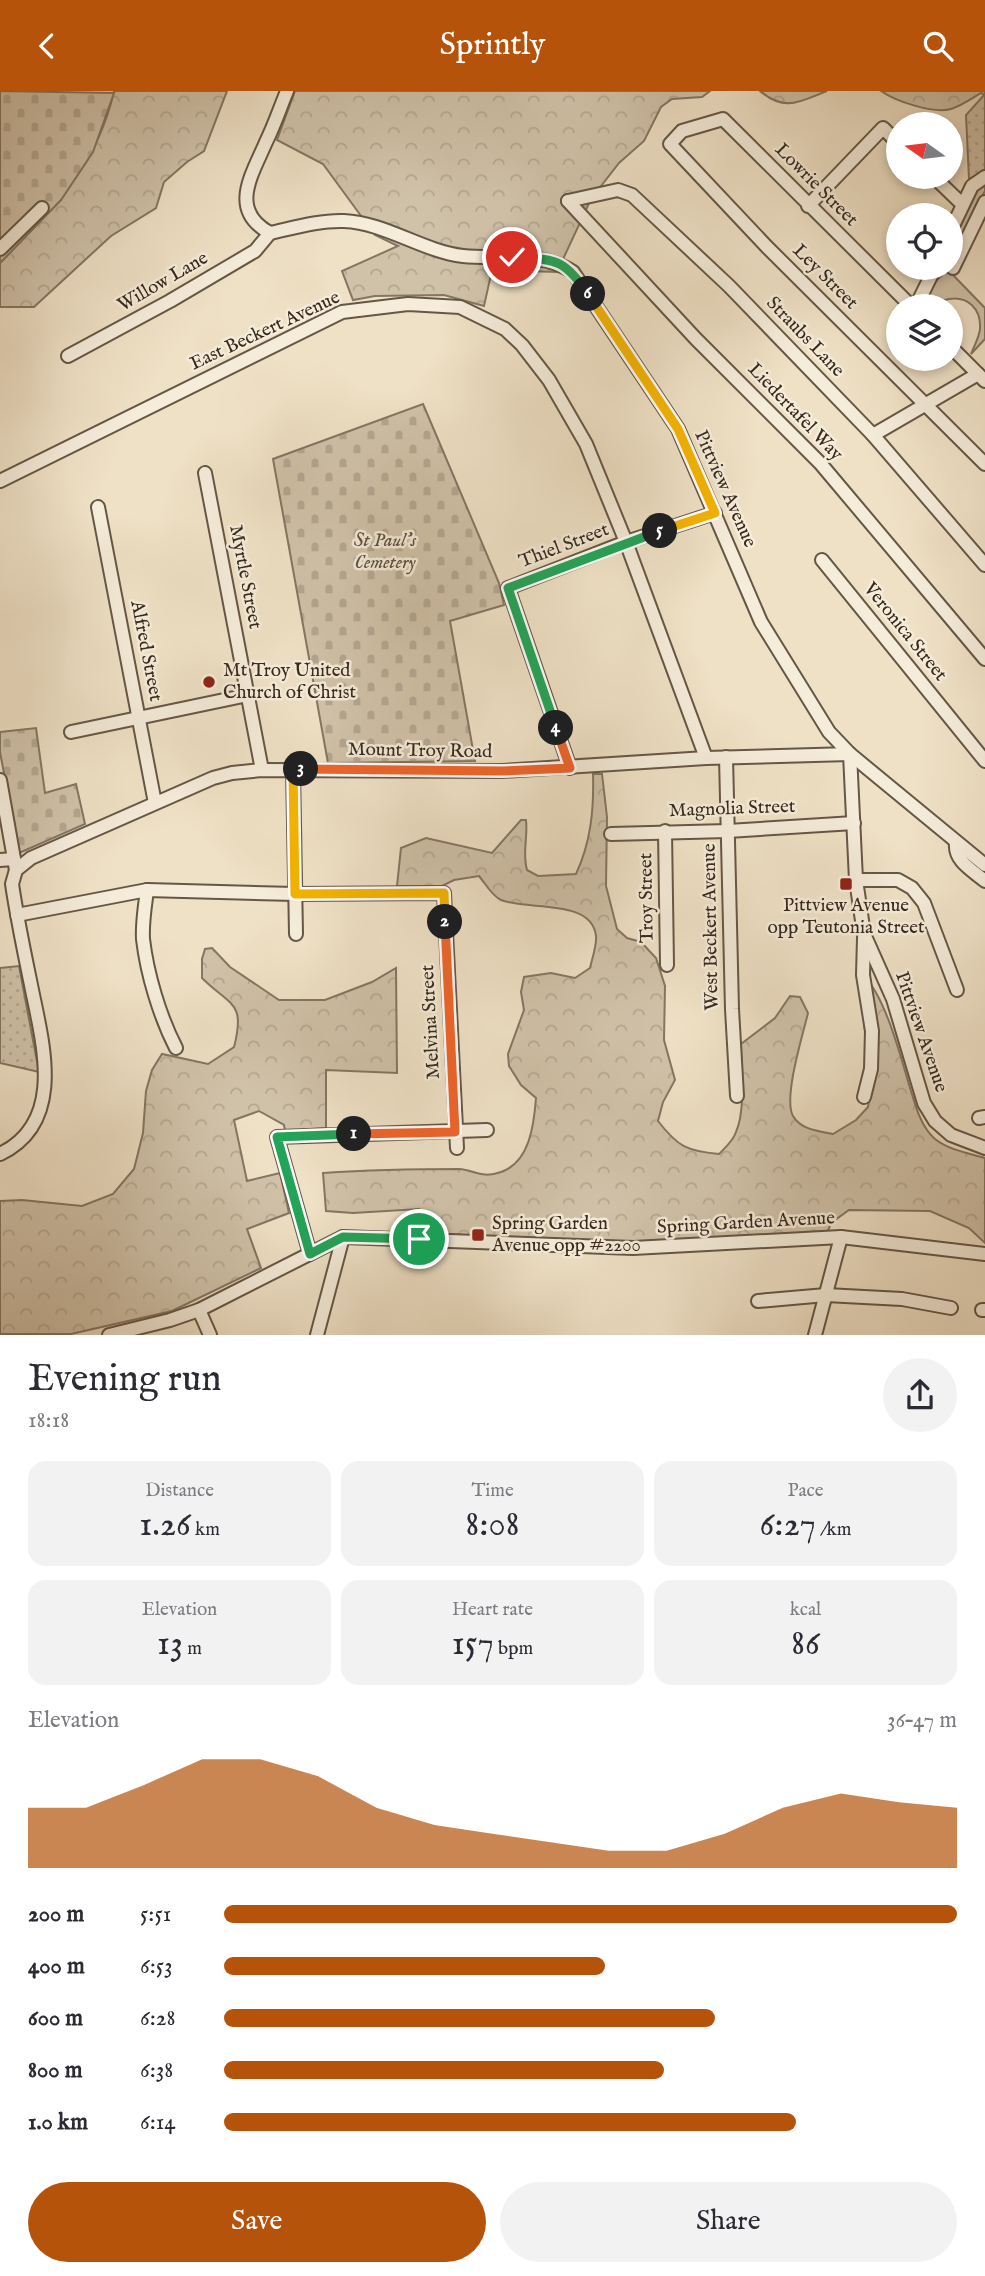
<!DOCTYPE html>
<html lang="en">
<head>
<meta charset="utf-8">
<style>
	body { margin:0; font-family:"IM FELL English",serif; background:#f2f2f3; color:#2b2b33; height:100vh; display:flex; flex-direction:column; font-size:26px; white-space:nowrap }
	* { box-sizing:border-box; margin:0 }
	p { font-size:23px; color:#7c7c81 }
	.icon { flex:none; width:38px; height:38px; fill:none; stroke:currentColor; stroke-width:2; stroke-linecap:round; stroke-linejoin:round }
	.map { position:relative; height:1244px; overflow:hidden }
	.sheet { display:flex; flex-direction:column; background:#fff; flex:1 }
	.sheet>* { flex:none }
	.needle { width:46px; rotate:284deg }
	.controls { position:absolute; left:886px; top:21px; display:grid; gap:14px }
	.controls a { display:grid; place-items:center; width:77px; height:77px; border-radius:50%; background:#fff; box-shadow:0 4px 10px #0003; font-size:35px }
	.pin { position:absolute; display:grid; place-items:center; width:60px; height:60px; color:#fff; margin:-30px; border:4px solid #fff; border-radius:50%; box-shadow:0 2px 7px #0007 }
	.km { position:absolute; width:35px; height:35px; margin:-18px; border-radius:50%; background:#222; color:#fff; font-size:19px; line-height:35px; text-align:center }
	.round { display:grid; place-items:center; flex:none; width:74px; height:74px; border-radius:37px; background:#f2f2f3 }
	.headline { display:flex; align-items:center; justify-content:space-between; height:119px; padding:0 28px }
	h1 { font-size:38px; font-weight:600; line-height:52px }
	.stats { display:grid; grid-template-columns:repeat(3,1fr); gap:10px; height:119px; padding:7px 28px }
	.stats div { display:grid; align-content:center; border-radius:18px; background:#f2f2f3; text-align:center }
	.stats b { font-size:35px; font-weight:600 }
	.stats small { font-size:19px; font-weight:400 }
	.stats p { font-size:19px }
	.chart { height:196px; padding:14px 28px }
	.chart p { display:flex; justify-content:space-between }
	.chart svg { width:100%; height:126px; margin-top:7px; fill:#b45309; opacity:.7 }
	.primary-button { display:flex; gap:14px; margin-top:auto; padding:14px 28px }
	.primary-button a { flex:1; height:80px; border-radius:42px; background:#b45309; color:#fff; font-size:28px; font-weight:600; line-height:80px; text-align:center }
	.primary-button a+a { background:#f2f2f3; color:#2b2b33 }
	ul { padding:0 28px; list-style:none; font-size:23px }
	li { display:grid; grid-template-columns:112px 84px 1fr; align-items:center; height:52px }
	li i { height:18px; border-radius:9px; background:#b45309 }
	header { display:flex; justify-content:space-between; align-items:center; height:91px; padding:0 28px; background:#b45309; color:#fff; font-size:32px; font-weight:600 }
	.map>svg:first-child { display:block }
</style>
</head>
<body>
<header><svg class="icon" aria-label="back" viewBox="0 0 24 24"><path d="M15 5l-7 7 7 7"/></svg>Sprintly<svg class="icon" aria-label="search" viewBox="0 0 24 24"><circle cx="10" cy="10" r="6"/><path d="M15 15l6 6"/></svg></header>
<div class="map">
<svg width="985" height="1244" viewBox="0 0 985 1244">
	<defs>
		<pattern id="forest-crowns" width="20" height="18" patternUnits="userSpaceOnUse" patternTransform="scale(1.75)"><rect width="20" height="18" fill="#d0c2a9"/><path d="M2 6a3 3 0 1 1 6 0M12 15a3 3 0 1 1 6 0" fill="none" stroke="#b3a791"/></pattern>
		<pattern id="cemetery-stones" width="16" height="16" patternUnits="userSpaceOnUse" patternTransform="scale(1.75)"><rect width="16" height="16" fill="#d0c2a9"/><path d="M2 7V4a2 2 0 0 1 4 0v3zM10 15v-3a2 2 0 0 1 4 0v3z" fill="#b3a791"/></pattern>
		<pattern id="park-dots" width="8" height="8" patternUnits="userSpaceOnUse" patternTransform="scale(1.75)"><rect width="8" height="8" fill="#d0c2a9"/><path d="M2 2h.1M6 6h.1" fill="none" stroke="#b3a791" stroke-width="1.8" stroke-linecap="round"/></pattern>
	</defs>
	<rect width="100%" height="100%" fill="#efe1c6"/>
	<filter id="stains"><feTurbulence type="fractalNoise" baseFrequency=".00286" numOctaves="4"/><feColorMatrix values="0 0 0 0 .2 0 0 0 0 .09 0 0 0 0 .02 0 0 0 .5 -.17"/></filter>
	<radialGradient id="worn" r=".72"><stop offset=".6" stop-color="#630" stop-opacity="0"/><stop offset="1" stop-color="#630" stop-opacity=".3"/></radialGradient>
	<g fill="#d0c2a9" stroke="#847662" stroke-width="2">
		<path d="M985,92V100L972,123L974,127L955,162L953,163C949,141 968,107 985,92Z"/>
		<path d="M945,181L952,183L985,217V248L971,263C974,255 980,245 980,237C981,218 968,205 949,208C938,210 938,215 924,215L935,191Z"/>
	</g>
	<g fill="url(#forest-crowns)" stroke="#847662" stroke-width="2">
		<path d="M114,0H227L204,60L187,71L164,91L156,117L111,145L34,216H0V172C52,118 97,76 114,0Z"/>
		<path d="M295,0H710L702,6L672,8L661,16L644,50L619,72L591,108L557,181L492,179L484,215L444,204L375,205L353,209L342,180L398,155L375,144L323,73L277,49Z"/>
		<path d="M760,0H827C799,11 785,21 760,0Z"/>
		<path d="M881,0H985V4L981,2C971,8 961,15 951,18C933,23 895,10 881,0Z"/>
		<path d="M593,683H602L607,726L606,795L617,838L627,847L641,851L656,867L665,895L664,949L675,989L663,1011L658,1030C678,1056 687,1060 719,1063C726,1056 733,1050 736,1041C746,1019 741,977 741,953L775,927L790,905L800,906L808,922C803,943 783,1007 793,1025C801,1039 819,1040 833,1043L856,1029L868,1016L871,996L861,903L864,885C887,909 901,968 911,1000C916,1016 921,1036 935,1048C949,1059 968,1062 985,1067V1152L969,1137L930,1120L849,1119L831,1132L828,1140L657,1152L419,1142V1118L353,1122L326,1120L323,1082C368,1079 413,1078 459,1078C475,1079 481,1088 501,1081C530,1071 534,1033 536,1007L521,994L509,975L508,963L524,919L521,901L524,886L551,882L575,887L590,877C592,868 597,854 596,845C592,807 527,820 501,809C492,805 485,792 479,785L454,789L442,795H397L401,757L426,747L492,762L521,729H526C528,747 522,762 527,779L538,785L576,783C591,751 594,718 593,683Z"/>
		<path d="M212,857L230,876L279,909H325L372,891L396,877L397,982L326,979V1037L285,1040L284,1034L259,1020L234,1029L247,1090L280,1082L289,1122L247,1138L261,1177L172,1220L71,1243H0V1110L22,1109L82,1115L113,1103L134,1078L143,1042L146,1000L152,979L162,963L208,973L234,956C246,910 230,915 202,887V868L205,858Z"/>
	</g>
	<g fill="url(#cemetery-stones)" stroke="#847662" stroke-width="2">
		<path d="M0,0L114,2L93,61L61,109L0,172Z"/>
		<path d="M423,313L499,492L504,514L450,530L475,670L328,672L273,368Z"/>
		<path d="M36,637L45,702L76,693L85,733L19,762L0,661V641Z"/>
	</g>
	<g fill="url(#park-dots)" stroke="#847662" stroke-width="2">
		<path d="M985,3V81L969,88L966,24Z"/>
		<path d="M19,875L39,981L0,972V877Z"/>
	</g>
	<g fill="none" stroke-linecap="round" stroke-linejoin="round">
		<g stroke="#655746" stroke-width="16">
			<g id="minor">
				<path d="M287,0C280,17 274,35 266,51C252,84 228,119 270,142C293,137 320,129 344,130C386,132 422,160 463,165C500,169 540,159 573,181L678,338L761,531L829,641L850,663L985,774"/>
				<path d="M934,86L962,113"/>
				<path d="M568,110L696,248L820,372L985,568"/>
				<path d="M568,110L618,99L632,104L729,195L873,344L985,474"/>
				<path d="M808,115L883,37L898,52"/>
				<path d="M950,141L972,95L985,86"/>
				<path d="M0,158L42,117"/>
				<path d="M950,174L953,177L985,111"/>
				<path d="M911,215L723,28L682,40L670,53L767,156L985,373"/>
				<path d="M916,215L935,177"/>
				<path d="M950,255L985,290"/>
				<path d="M68,265L170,210L255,160L270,142"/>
				<path d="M873,344L978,283"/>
				<path d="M205,382L262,679"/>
				<path d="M0,390L342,221L408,213L460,216L505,238L522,254L549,289L586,353L626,451L706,667"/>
				<path d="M98,416L155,712"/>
				<path d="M822,469L985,670"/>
				<path d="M71,641L248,604"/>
				<path d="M850,663L856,789L864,843L893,908L924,1012L935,1030L951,1044L985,1057"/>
				<path d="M726,666L732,918L737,1005"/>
				<path d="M570,677L508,497L626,451L715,422"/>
				<path d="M293,678L296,843"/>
				<path d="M0,689L16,779"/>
				<path d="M665,740L667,874"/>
				<path d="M611,743L728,740L854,732"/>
				<path d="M956,752C954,770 972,779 985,790"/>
				<path d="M0,769L14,768"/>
				<path d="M856,789H898L912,797L924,812L957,899"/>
				<path d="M147,799C145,815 142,832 143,848C147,883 160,926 176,957"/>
				<path d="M17,824L147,799L295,803L444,802L457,1057"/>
				<path d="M864,1006L871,978L872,940L863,884L864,847"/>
				<path d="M979,1027L985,1026"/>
				<path d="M0,1063C67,1031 42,950 31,894C24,860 17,827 12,793L16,779L31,767L213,687L232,682L262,679L502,680L706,667L850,663"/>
				<path d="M310,1163L277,1046L487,1039"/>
				<path d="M758,1210L826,1204L902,1208L951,1217"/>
				<path d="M199,1219L210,1244"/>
				<path d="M982,1219H985"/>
				<path d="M109,1244L170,1229L199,1219L343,1146L633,1157L841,1146L985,1163"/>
				<path d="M317,1244L343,1146"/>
				<path d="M815,1244L841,1146"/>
			</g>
		</g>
		<use href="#minor" stroke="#f5ecda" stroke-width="12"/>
	</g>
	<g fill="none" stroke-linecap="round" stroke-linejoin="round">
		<g stroke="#fff" stroke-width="14">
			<path id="split-1" d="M354,1043L277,1046L310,1163L343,1146L419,1148"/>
		</g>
		<g stroke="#fff" stroke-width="14">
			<path id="split-2" d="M354,1043L455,1041L445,831"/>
		</g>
		<g stroke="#fff" stroke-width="14">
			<path id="split-3" d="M301,678H293L295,803L444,802L445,831"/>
		</g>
		<g stroke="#fff" stroke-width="14">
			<path id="split-4" d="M301,678L502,680L570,677L556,637"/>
		</g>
		<g stroke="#fff" stroke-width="14">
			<path id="split-5" d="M556,637L508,497L660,440"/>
		</g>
		<g stroke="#fff" stroke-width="14">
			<path id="split-6" d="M588,203L678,338L715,422L660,440"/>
		</g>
		<g stroke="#fff" stroke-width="14">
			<path id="split-7" d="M512,166C555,169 563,166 588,203"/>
		</g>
		<use href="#split-1" stroke="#22a559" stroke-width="9"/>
		<use href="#split-2" stroke="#f0652b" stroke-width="9"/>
		<use href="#split-3" stroke="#f5b400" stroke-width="9"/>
		<use href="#split-4" stroke="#f0652b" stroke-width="9"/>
		<use href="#split-5" stroke="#22a559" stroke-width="9"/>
		<use href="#split-6" stroke="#f5b400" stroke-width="9"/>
		<use href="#split-7" stroke="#22a559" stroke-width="9"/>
	</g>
	<g fill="#8f2418" stroke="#f5ecda" stroke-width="2.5">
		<circle cx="209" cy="591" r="7"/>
		<rect x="839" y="786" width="14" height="14" rx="3.5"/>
		<rect x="471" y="1137" width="14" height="14" rx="3.5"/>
	</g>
	<g text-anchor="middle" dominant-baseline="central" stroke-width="5" stroke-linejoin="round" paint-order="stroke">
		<g font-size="19" fill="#37291c" stroke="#f5ecda">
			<text transform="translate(816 94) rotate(45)">Lowrie Street</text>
			<text transform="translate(825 186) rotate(45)">Ley Street</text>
			<text transform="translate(163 191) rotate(-30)">Willow Lane</text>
			<text transform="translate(265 240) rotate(-25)">East Beckert Avenue</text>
			<text transform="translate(805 246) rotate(46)">Straubs Lane</text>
			<text transform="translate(795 321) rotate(46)">Liedertafel Way</text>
			<text transform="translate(725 398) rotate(66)">Pittview Avenue</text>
			<text transform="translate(564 455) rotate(-21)">Thiel Street</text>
			<text transform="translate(245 486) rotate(79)">Myrtle Street</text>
			<text transform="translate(905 541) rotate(51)">Veronica Street</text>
			<text transform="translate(146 560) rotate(79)">Alfred Street</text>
			<text transform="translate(420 660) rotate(1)">Mount Troy Road</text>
			<text transform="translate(732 718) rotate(-2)">Magnolia Street</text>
			<text transform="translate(647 807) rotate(-91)">Troy Street</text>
			<text transform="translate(711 836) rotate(-91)">West Beckert Avenue</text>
			<text transform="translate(431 931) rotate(-93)">Melvina Street</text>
			<text transform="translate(921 941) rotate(71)">Pittview Avenue</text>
			<text transform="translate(746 1132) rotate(-3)">Spring Garden Avenue</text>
		</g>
		<g font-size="19" font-style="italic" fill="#5d4f3f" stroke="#f5ecda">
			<text x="385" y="450">St Paul's<tspan x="385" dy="22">Cemetery</tspan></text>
		</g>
		<g font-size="19" fill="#37291c" stroke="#f5ecda" text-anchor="start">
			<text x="223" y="580">Mt Troy United<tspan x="223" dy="22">Church of Christ</tspan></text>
			<text x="846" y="815" text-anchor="middle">Pittview Avenue<tspan x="846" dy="22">opp Teutonia Street</tspan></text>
			<text x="492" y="1133">Spring Garden<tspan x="492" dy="22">Avenue opp #2200</tspan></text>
		</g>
	</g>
	<rect width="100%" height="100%" filter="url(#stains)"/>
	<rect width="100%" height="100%" fill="url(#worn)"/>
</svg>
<div class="controls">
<a><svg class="needle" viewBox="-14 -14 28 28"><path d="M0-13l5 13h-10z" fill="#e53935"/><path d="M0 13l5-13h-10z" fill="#7c7c81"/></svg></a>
<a><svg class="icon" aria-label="locate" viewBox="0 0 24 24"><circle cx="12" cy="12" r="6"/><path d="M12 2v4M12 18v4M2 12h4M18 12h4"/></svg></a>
<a><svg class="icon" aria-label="layers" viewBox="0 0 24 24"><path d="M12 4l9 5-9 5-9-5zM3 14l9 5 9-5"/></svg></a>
</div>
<div class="pin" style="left:419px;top:1148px;background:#1e9e55"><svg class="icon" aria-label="arrive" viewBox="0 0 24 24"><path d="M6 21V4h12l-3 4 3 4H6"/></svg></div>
<div class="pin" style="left:512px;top:166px;background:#d93025"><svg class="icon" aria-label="check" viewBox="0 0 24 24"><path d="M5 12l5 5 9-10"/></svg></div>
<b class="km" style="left:354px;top:1043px">1</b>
<b class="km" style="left:445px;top:831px">2</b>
<b class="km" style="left:301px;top:678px">3</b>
<b class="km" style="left:556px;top:637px">4</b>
<b class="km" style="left:660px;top:440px">5</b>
<b class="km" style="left:588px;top:203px">6</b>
</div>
<section class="sheet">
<div class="headline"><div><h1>Evening run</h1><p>18:18</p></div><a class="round"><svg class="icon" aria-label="share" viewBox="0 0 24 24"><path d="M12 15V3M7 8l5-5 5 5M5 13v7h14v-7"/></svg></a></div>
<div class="stats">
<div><p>Distance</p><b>1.26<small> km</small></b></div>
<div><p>Time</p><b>8:08</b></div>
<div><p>Pace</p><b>6:27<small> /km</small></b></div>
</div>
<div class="stats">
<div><p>Elevation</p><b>13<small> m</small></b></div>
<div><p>Heart rate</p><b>157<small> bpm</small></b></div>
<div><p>kcal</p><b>86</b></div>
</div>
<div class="chart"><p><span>Elevation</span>36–47 m</p>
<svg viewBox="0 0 160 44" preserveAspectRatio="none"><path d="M0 44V23L10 23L20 15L30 6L40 6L50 12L60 23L70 29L80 32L90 35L100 38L110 38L120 32L130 23L140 18L150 21L160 23V44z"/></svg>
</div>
<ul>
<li><b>200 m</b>5:51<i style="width:100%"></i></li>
<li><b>400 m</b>6:53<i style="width:52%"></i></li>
<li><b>600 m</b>6:28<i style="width:67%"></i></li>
<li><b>800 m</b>6:38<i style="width:60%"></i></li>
<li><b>1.0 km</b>6:14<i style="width:78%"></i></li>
</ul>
<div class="primary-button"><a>Save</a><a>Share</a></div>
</section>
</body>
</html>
